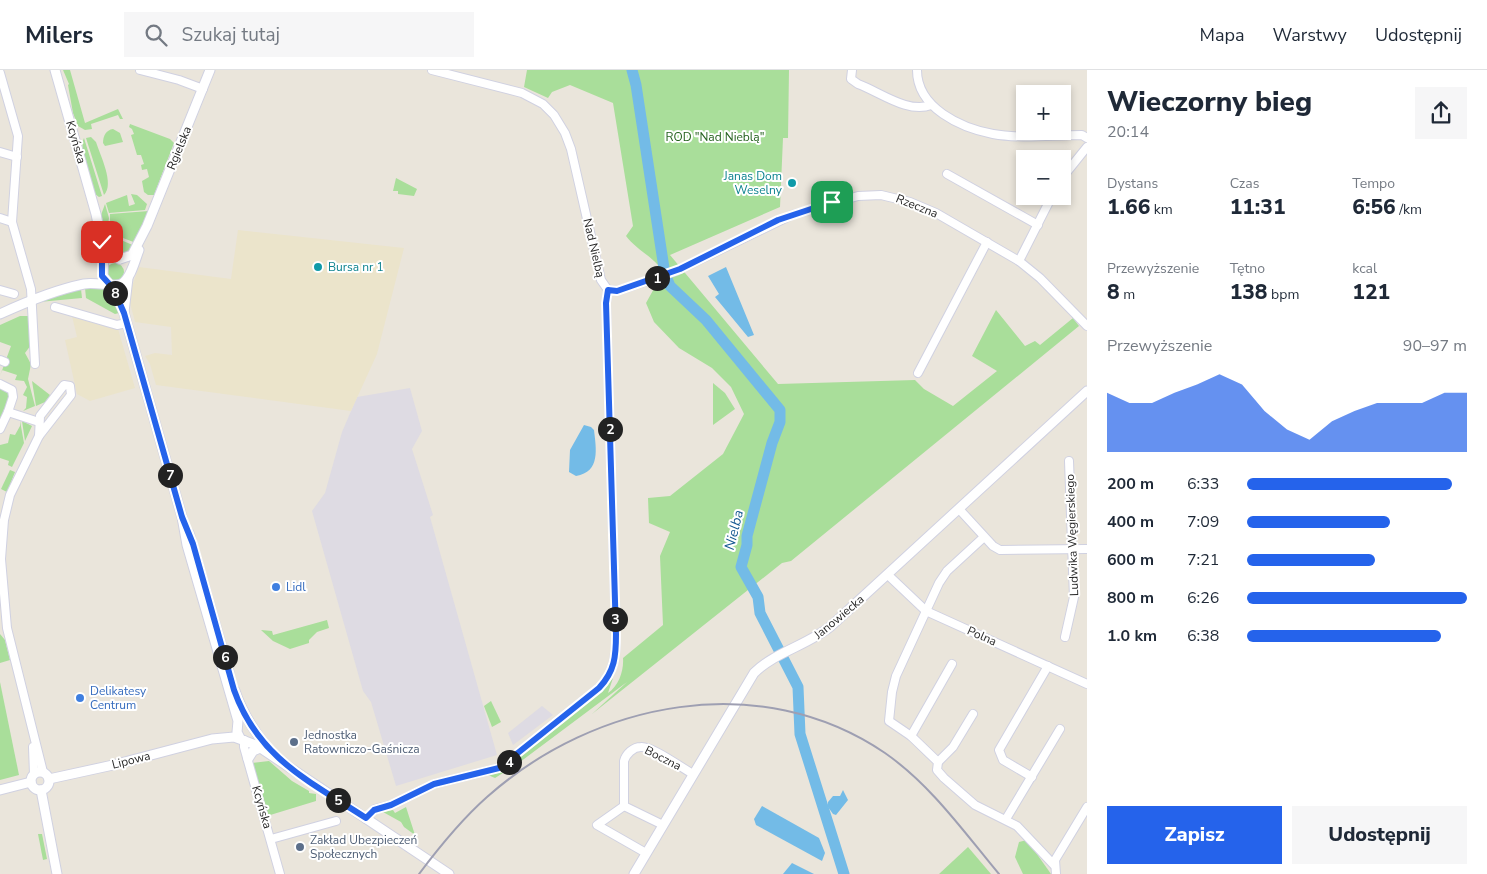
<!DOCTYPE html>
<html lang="pl">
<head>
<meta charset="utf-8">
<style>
	body { margin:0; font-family:"Nunito Sans",sans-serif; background:#f6f6f7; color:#1f2937; height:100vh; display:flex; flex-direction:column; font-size:19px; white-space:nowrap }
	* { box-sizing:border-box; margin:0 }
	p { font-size:16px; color:#747a83 }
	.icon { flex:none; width:28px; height:28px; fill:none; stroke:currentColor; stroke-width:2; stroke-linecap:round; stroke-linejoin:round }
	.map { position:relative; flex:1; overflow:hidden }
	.details { display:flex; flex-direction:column; background:#fff; width:400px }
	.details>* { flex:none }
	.fabs { position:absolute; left:1016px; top:15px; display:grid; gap:10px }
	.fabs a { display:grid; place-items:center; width:55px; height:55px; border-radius:0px; background:#fff; box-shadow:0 2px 8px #0003; font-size:25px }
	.pin { position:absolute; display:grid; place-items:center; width:42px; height:42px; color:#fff; margin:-21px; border-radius:10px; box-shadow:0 2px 8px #0006 }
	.km { position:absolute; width:25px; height:25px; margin:-12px; border-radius:50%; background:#222; color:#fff; font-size:14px; line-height:25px; text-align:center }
	.round { display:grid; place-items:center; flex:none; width:52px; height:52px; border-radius:0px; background:#f6f6f7 }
	.overview { display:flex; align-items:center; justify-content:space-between; height:85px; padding:0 20px }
	h1 { font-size:28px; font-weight:800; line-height:38px }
	.metrics { display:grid; grid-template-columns:repeat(3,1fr); gap:8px; height:85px; padding:5px 20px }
	.metrics div { display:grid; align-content:center }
	.metrics b { font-size:21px; font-weight:800 }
	.metrics small { font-size:14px; font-weight:400 }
	.metrics p { font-size:14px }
	.chart { height:140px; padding:10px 20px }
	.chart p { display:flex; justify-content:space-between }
	.chart svg { width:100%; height:90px; margin-top:5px; fill:#2563eb; opacity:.7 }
	.action { display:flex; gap:10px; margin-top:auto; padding:10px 20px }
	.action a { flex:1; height:58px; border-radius:0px; background:#2563eb; color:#fff; font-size:20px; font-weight:800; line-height:58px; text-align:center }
	.action a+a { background:#f6f6f7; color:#1f2937 }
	ul { padding:0 20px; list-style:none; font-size:16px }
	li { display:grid; grid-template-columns:80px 60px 1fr; align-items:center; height:38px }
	li i { height:12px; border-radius:6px; background:#2563eb }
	header { display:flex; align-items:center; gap:30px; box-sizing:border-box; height:70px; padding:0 25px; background:#fff; border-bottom:1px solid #e0e1e3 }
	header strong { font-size:24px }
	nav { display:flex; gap:28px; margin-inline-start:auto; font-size:18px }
	.search { width:350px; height:45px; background:#f6f6f7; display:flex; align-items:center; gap:12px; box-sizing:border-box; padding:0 18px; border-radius:0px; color:#747a83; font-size:19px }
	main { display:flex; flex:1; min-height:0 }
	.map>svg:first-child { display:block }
</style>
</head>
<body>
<header>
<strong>Milers</strong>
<div class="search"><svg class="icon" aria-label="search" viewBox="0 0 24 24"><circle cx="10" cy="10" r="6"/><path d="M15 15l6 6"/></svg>Szukaj tutaj</div>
<nav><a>Mapa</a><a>Warstwy</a><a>Udostępnij</a></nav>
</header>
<main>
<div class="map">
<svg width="1087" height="804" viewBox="0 0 1087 804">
	<rect width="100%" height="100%" fill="#eae5db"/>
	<g fill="#dedbe3">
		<path d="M410,318L422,361L412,379L433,445L430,447L497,685L396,716L371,632L363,621L312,441L325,423L342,362L357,327Z"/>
		<path d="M542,636L553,645L513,675L508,663Z"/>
	</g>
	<g fill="#ebe4cb">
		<path d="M238,160L404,178L377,284L351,341L156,315L150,294L145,286L155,283L172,285L171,257L135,252L130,233L132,216L139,197L231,209Z"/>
		<path d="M72,246L118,259L135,318L90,331L77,324L65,270L77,267Z"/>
	</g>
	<g fill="#a9de9a">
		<path d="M63,0H70L85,53L118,39L123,49H120L118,45L91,54L92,59L85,60L78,56L73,43L68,15L69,14Z"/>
		<path d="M527,0H789L788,68H783L780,137L670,185L778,314L915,310L924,319L953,336L997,301L972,286L996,240L1025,276L1035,271L1040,275L1073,248L1079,256L791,491L782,493L592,644L627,612L520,692L495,708L488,705L506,698L525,683L613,608L608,623C619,616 624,600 623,588L663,555L660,486L670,462L649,453L648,428L670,426L723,384L744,344L731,317L712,298L679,278L654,252L646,233L656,215L658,195C648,184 635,178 626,166L633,156L613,33L570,15L552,22L548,28L524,17Z"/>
		<path d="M130,54L170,69L174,73L154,125H148L144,122L142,111L149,107L147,99L142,100L141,95L144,94L141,85H137L131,65L134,64L132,59L129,57Z"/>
		<path d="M113,59L120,63L123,72L105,76L103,73C103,66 106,60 113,59Z"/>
		<path d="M91,67L96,72C100,85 115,114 104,125L86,68Z"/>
		<path d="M84,68L102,126L99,127L95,124C91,111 78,78 84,68Z"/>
		<path d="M396,108L417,119L414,126L398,124V121H393Z"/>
		<path d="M131,124L137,125L147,134L145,140L109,143L106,133L127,125L129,136L135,134Z"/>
		<path d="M105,134L109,148L107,162L101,145Z"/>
		<path d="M149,141L136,173L110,163V144Z"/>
		<path d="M109,165L135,176L132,181L120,185Z"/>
		<circle cx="115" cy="202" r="9"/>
		<path d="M92,216L110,219L119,243L115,244L86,228L85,218Z"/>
		<path d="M81,219L82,228L39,232Z"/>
		<path d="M20,246H29L31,275L25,283L31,294L28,309L35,336L23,341L26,338L27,327L23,325L27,317L24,311L15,310L17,305L2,300L0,306L11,276L0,272V255Z"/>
		<path d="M32,311L50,325L45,332L36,336Z"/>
		<path d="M713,313L725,323L735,339L713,355Z"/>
		<path d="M0,316L9,321L10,325L0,354Z"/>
		<path d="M20,351L24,373L12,397L8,395L9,391L0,388V375L8,373L10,364L15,365L20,356Z"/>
		<path d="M22,351L32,356L25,371Z"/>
		<path d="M10,400L15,402L7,422L1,419Z"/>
		<path d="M327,550L329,558L317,562L309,570V573L290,579L273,571L261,560L272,561L273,565Z"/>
		<path d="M0,564L5,570L10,590L0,593Z"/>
		<path d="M0,612L19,705L0,710Z"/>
		<path d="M491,631L501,652L492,657L484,636Z"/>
		<path d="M269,691L292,711L309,721V723L316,724V731L267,746L252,693Z"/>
		<path d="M406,737L415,765L404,757L401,752L383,742L393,740L395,743Z"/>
		<path d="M38,764H42L47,789L43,790Z"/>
		<path d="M1027,770L1051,804H1023L1015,787L1019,772Z"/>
		<path d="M968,777L991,804H939Z"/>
	</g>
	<g fill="#73bbe7">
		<path d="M726,197L754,265L748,267L715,227L719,224L708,206Z"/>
		<path d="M584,355L591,357L594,360C596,378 601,402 576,406L569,402L570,380Z"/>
		<path d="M843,720L848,730L836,745L833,744L828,737V732L833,726H840Z"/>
		<path d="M762,736L819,768L825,783L822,791L756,755L754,749Z"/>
		<path d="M792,793L814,804H783Z"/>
	</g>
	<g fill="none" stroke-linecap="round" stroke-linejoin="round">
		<g stroke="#73bbe7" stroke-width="11">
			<path d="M632,0L636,15L664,198"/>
			<path d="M667,209L670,216L706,250L780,340V352L772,373L747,466V475L741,497L758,527L760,543L798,617L800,664L844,804"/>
		</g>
		<g stroke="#d0d1e1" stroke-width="10">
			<g id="minor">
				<path d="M140,0L179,10L203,19"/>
				<path d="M432,0L522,23L543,34L554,45L565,63L571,79L601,210L608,220"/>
				<path d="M852,0L851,9L858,14C880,22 908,44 931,35"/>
				<path d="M917,0C917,38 961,58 993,64C1021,69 1053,65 1082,65L1087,68"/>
				<path d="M0,3L18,66L12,152L31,219L35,294"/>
				<path d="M0,82L17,87"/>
				<path d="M947,104L1038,155"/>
				<path d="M1062,108L1087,77"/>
				<path d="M0,148L12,152"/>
				<path d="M1019,191L1052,126"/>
				<path d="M0,220L14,224"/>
				<path d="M608,220L617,221L676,201L792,145L858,126L881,125L910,132L936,143L1019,191L1040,208L1087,256"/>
				<path d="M55,237L117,255L127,253"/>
				<path d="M0,290L5,292"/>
				<path d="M918,303L987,172"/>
				<path d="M0,314L12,320L13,327L8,342L39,352"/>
				<path d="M64,315L70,316L71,325L39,366L40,346Z"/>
				<path d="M0,359L8,342"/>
				<path d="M39,366L10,425L4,450L1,489L7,558L43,702"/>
				<path d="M959,439L993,476L1000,480L1087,479"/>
				<path d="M984,467L947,501L939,513L896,606L892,622L889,651L911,666L938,692L937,700L944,708L975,735L1017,756L1054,795"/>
				<path d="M888,505L926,541L1087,614"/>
				<path d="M1065,567L1074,527L1069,391"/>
				<path d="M911,666L952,594"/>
				<path d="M244,670V677L280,804"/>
				<path d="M33,677L34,704"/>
				<path d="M938,692L953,677L973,644"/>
				<path d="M1032,707L1003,690L999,680L1048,596"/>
				<path d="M624,736V691C626,684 633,677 641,677C652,676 682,698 693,704"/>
				<path d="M624,736L597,755L646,783"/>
				<path d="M624,736L663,755"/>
				<path d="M366,749L375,739L391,735L434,714L499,698L599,618C615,601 616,585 616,563L606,233L608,220"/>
				<path d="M1006,749L1060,659"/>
				<path d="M271,769L336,751"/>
				<path d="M1056,804L1055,790L1087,737"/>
			</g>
		</g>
		<g stroke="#d0d1e1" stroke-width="11">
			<g id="tertiary">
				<path d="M55,0L96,144L104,183L103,206L113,219L124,243L182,447L187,475L238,651L237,662L240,668"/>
				<path d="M104,161L111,178L119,189"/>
				<path d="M120,189L132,185L147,156L210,0"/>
				<path d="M124,242L128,208"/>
				<path d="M0,244C26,232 55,220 84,214C95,212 115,217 121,214C131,209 135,190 139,180"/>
				<path d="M189,463L229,602"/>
				<path d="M235,621C243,645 255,663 271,682"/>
				<path d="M248,689L253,681L260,678"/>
				<circle cx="40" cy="711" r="9"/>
				<path d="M49,709L113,695L212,669L234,667L256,675L449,804"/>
				<path d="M0,720L31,712"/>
				<path d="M41,720L57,804"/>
				<path d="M634,804L754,603C775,582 808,575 831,556L1087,321"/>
			</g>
		</g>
		<use href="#minor" stroke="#fff" stroke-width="8"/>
		<use href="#tertiary" stroke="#fff" stroke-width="9"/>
		<path stroke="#9e9fb2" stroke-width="2" d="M419,804C440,776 461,750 487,727C595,631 760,598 885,683C931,715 964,762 999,804"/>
	</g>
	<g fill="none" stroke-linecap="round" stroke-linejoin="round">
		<g stroke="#fff" stroke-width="10">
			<path id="route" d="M102,172V206L113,218L124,243L182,447L193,474L234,620C258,688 309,711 366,748L374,740L391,735L434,714L499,698L599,618C615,601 616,586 616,564L606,233L608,220L617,221L680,199L778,150L832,132"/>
		</g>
		<use href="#route" stroke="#2563eb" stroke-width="6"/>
	</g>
	<g fill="#0f9aa8" stroke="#fff" stroke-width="2">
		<circle cx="792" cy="113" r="5"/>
		<circle cx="318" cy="197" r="5"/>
	</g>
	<g fill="#3f7fe0" stroke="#fff" stroke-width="2">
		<circle cx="276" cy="517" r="5"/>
		<circle cx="80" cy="628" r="5"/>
	</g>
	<g fill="#5c6f8a" stroke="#fff" stroke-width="2">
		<circle cx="294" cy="672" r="5"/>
		<circle cx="300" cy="777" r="5"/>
	</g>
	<g text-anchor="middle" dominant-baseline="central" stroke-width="4" stroke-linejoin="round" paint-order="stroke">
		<g font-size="12" fill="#24611d" stroke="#fff">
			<text x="715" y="67">ROD "Nad Nieblą"</text>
		</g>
		<g font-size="12" fill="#282828" stroke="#fff">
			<text transform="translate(76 72) rotate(74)">Kcyńska</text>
			<text transform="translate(179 78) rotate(-68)">Rgielska</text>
			<text transform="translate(917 136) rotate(22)">Rzeczna</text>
			<text transform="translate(594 178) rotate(77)">Nad Nielbą</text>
			<text transform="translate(1072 465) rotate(-92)">Ludwika Węgierskiego</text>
			<text transform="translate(839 547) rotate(-40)">Janowiecka</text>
			<text transform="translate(982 566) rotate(24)">Polna</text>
			<text transform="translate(663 688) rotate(27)">Boczna</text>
			<text transform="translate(131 690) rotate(-14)">Lipowa</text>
			<text transform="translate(262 737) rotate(74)">Kcyńska</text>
		</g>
		<g font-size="12" fill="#0d838f" stroke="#fff" text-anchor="end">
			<text x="782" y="106">Janas Dom<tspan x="782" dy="14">Weselny</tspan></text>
			<text x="328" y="197" text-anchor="start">Bursa nr 1</text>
		</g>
		<g font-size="12" fill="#366cbe" stroke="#fff" text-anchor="start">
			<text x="286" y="517">Lidl</text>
			<text x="90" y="621">Delikatesy<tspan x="90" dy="14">Centrum</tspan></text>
		</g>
		<g font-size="12" fill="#4e5e75" stroke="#fff" text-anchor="start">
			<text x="304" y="665">Jednostka<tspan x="304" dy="14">Ratowniczo-Gaśnicza</tspan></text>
			<text x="310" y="770">Zakład Ubezpieczeń<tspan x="310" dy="14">Społecznych</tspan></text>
		</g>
		<g font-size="14" font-style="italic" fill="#145891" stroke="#fff">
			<text transform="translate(734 460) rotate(-76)">Nielba</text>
		</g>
	</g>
</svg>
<div class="fabs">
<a>+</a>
<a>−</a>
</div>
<div class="pin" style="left:832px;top:132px;background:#1e9e55"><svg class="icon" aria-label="arrive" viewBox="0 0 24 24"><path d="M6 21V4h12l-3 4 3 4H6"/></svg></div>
<div class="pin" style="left:102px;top:172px;background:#d93025"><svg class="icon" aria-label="check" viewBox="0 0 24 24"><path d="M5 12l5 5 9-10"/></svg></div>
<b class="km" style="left:657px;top:208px">1</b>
<b class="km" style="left:610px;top:359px">2</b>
<b class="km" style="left:615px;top:549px">3</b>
<b class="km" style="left:509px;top:692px">4</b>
<b class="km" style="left:338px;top:730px">5</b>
<b class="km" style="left:225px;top:587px">6</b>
<b class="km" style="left:170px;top:405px">7</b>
<b class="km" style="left:115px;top:223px">8</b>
</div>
<section class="details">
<div class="overview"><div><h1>Wieczorny bieg</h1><p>20:14</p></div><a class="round"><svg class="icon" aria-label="share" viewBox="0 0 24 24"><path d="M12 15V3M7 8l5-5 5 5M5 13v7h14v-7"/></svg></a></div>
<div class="metrics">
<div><p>Dystans</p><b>1.66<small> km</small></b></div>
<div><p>Czas</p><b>11:31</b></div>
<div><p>Tempo</p><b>6:56<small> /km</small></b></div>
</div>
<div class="metrics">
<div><p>Przewyższenie</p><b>8<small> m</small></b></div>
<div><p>Tętno</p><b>138<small> bpm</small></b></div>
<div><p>kcal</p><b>121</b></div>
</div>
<div class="chart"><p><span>Przewyższenie</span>90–97 m</p>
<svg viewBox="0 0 160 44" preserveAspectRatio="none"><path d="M0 44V15L10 20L20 20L30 15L40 11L50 6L60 11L70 24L80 33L90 38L100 29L110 24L120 20L130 20L140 20L150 15L160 15V44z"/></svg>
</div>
<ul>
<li><b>200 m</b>6:33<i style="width:93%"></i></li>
<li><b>400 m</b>7:09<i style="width:65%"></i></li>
<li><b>600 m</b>7:21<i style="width:58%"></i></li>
<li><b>800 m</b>6:26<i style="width:100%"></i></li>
<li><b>1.0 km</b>6:38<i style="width:88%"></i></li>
</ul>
<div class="action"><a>Zapisz</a><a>Udostępnij</a></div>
</section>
</main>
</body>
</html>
